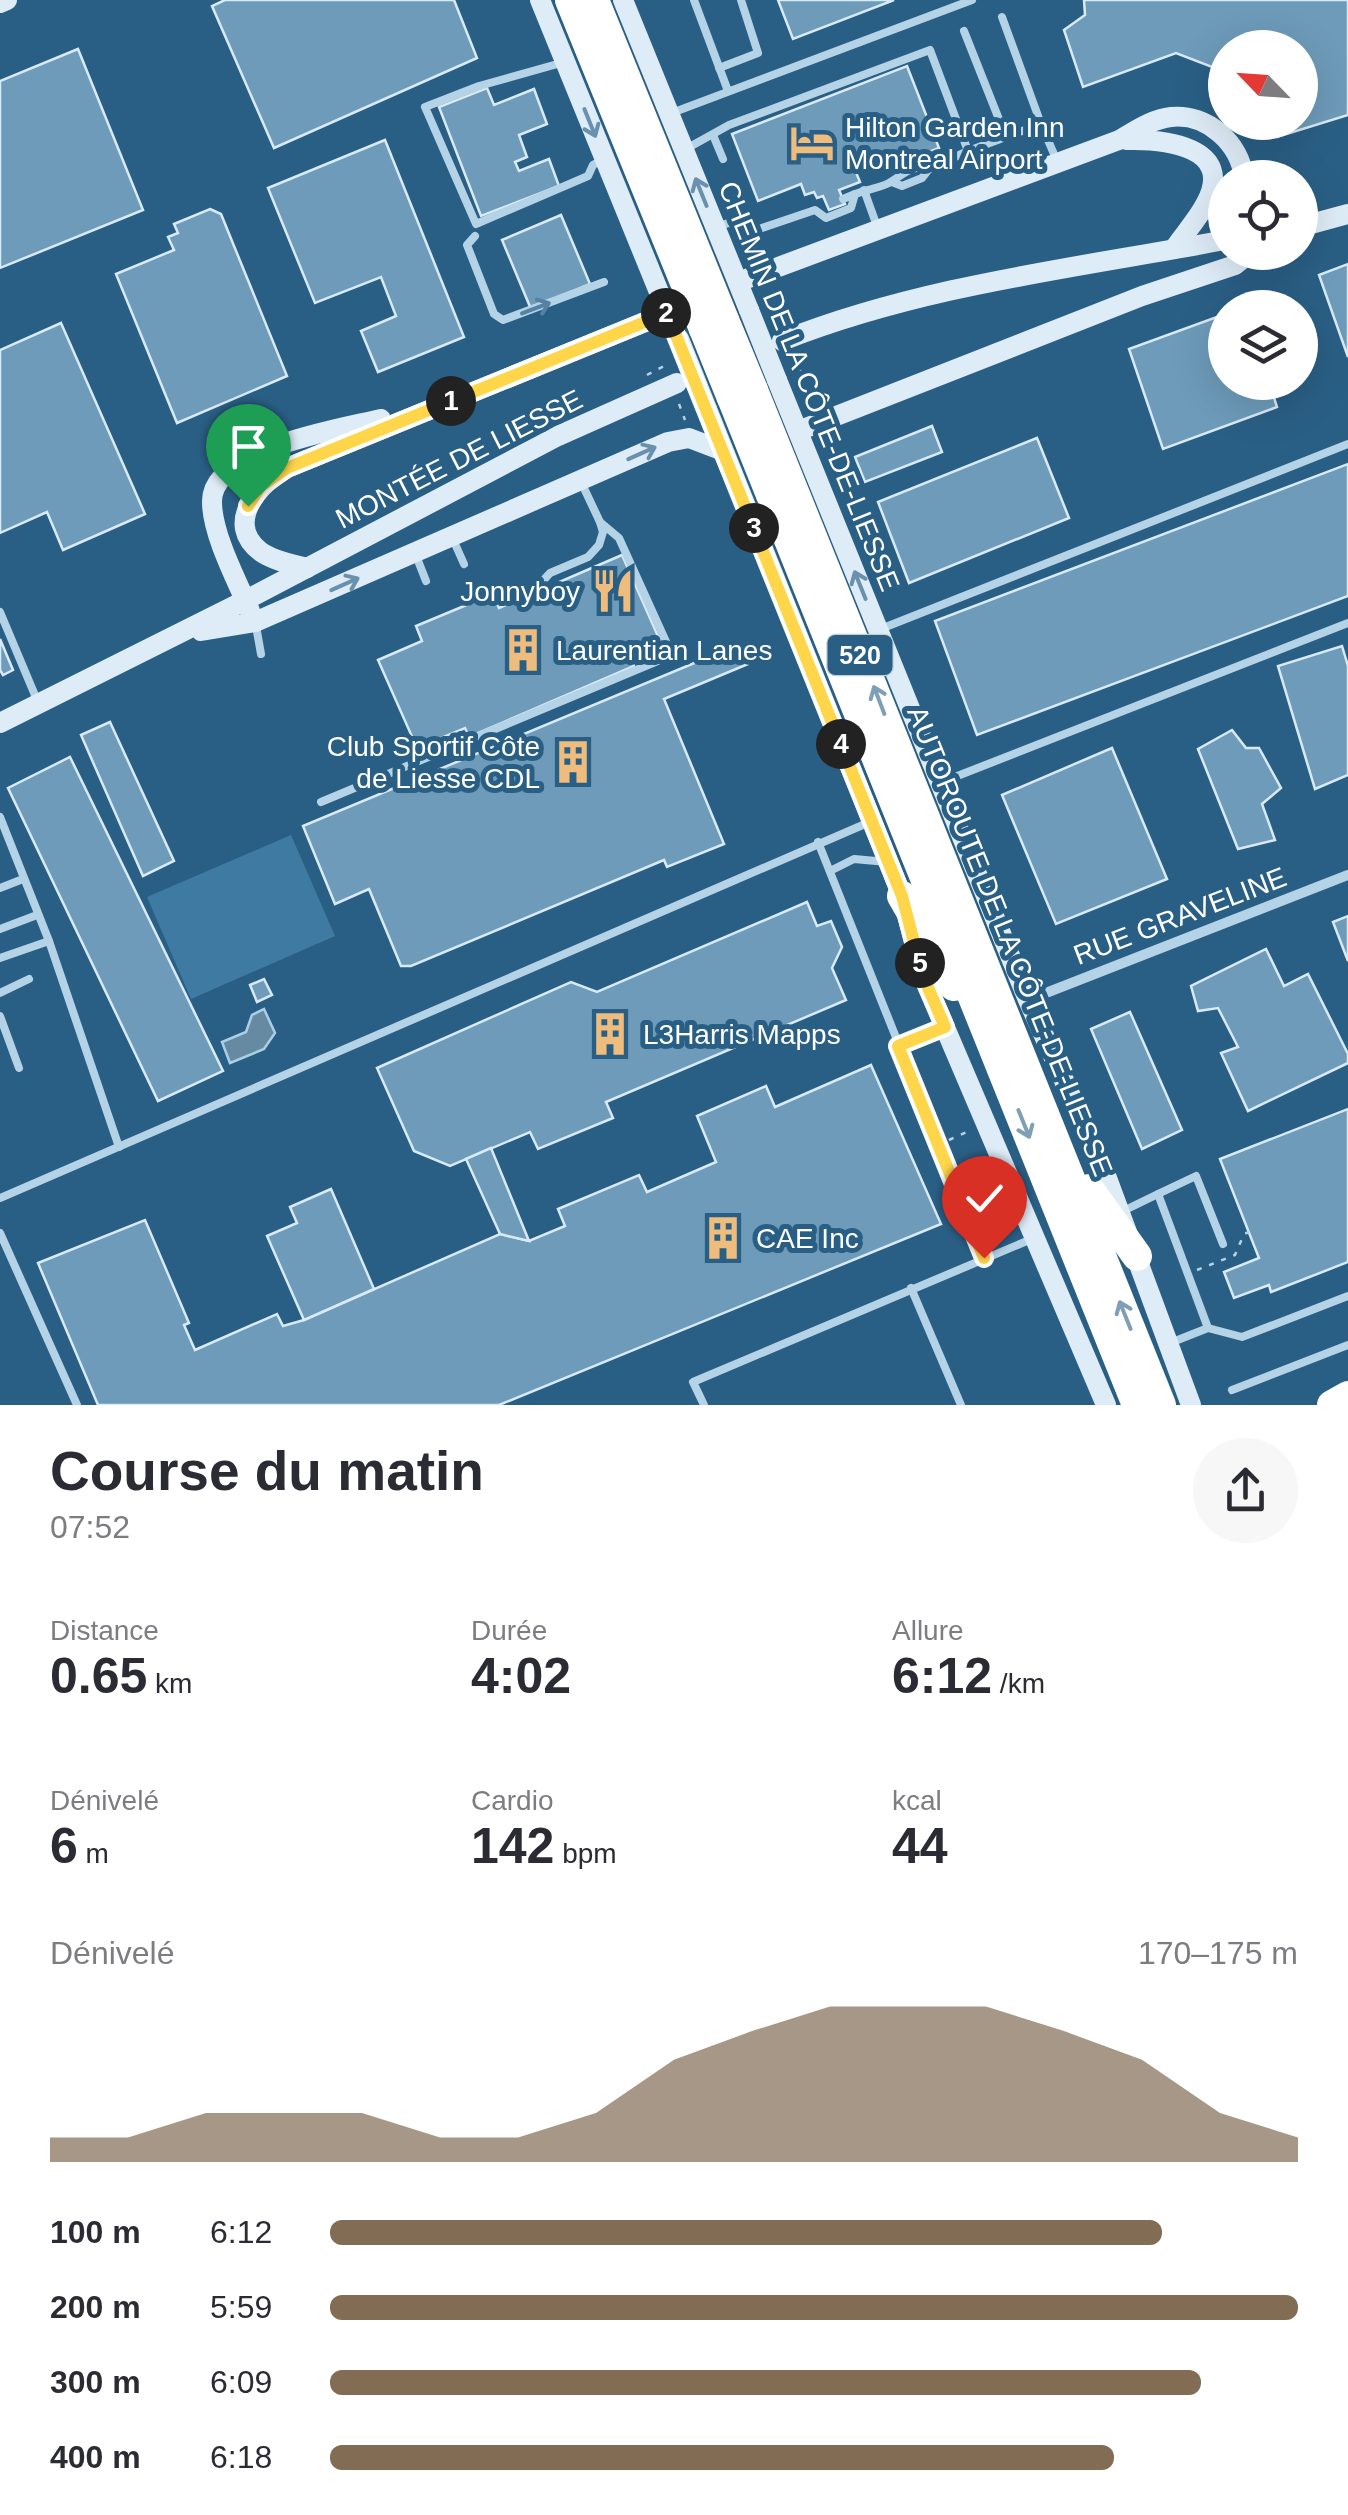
<!DOCTYPE html>
<html lang="fr">
<head>
<meta charset="utf-8">
<style>
	body { margin:0; font-family:Helvetica,sans-serif; background:#f7f7f7; color:#2b2b33; height:100vh; display:flex; flex-direction:column; font-size:38px; white-space:nowrap }
	* { box-sizing:border-box; margin:0 }
	p { font-size:32px; color:#7c7c81 }
	.icon { flex:none; width:55px; height:55px; fill:none; stroke:currentColor; stroke-width:2; stroke-linecap:round; stroke-linejoin:round }
	.map { position:relative; height:1405px; overflow:hidden }
	.drawer { display:flex; flex-direction:column; background:#fff; flex:1 }
	.drawer>* { flex:none }
	.needle { width:65px; rotate:295deg }
	.controls { position:absolute; left:1208px; top:30px; display:grid; gap:20px }
	.controls a { display:grid; place-items:center; width:110px; height:110px; border-radius:50%; background:#fff; box-shadow:0 10px 40px #0002; font-size:50px }
	.pin { position:absolute; display:grid; place-items:center; width:85px; height:85px; color:#fff; margin:-102px -42px; border-radius:50% 50% 50% 0; rotate:-45deg; box-shadow:0 0 10px #0007 }
	.pin .icon { rotate:45deg }
	.km { position:absolute; width:50px; height:50px; margin:-25px; border-radius:50%; background:#222; color:#fff; font-size:28px; line-height:50px; text-align:center }
	.round { display:grid; place-items:center; flex:none; width:105px; height:105px; border-radius:52px; background:#f7f7f7 }
	.overview { display:flex; align-items:center; justify-content:space-between; height:170px; padding:0 50px }
	h1 { font-size:55px; font-weight:700; line-height:75px }
	.stats { display:grid; grid-template-columns:repeat(3,1fr); gap:15px; height:170px; padding:10px 50px }
	.stats div { display:grid; align-content:center }
	.stats b { font-size:50px; font-weight:700 }
	.stats small { font-size:28px; font-weight:400 }
	.stats p { font-size:28px }
	.chart { height:280px; padding:20px 50px }
	.chart p { display:flex; justify-content:space-between }
	.chart svg { width:100%; height:180px; margin-top:10px; fill:#836c54; opacity:.7 }
	ul { padding:0 50px; list-style:none; font-size:32px }
	li { display:grid; grid-template-columns:160px 120px 1fr; align-items:center; height:75px }
	li i { height:25px; border-radius:12px; background:#836c54 }
	.map>svg:first-child { display:block }
</style>
</head>
<body>
<div class="map">
<svg width="1348" height="1405" viewBox="0 0 1348 1405">
	<rect width="100%" height="100%" fill="#2a5f85"/>
	<path fill="#3e7aa1" d="M291,835L335,936L191,999L147,897Z"/>
	<path fill="#678aa3" stroke="#a9cfe7" stroke-width="2.5" d="M264,1009L275,1033L264,1049L230,1063L222,1042L246,1032L252,1015Z"/>
	<g fill="#6d9bb9" stroke="#d8eaf6" stroke-width="2.5">
		<path d="M225,0H454L477,58L274,148L212,6Z"/>
		<path d="M778,0H894L793,39Z"/>
		<path d="M1084,0H1348V115L1277,137L1271,122H1300V48H1225V72L1176,53L1083,87L1064,30L1085,15Z"/>
		<path d="M78,49L143,210L0,268V81Z"/>
		<path d="M907,66L939,148L901,163L898,157L892,159L889,152L853,165L860,182L839,190L845,204L829,210L823,196L817,198L814,192L805,195L801,184L758,201L732,134Z"/>
		<path d="M487,88L494,105L534,89L547,124L519,135L527,157L515,162L519,171L549,159L559,186L481,216L439,107Z"/>
		<path d="M385,140L464,337L378,372L361,331L396,316L381,277L315,303L268,188Z"/>
		<path d="M210,209L221,214L287,376L177,423L116,274L174,250L168,237L178,233L174,224Z"/>
		<path d="M561,215L590,284L531,309L502,240Z"/>
		<path d="M1348,264V357L1319,275Z"/>
		<path d="M1225,314V382H1269L1277,407L1163,449L1129,349Z"/>
		<path d="M61,323L145,514L63,550L47,512L0,533V350Z"/>
		<path d="M932,426L942,452L865,482L855,457Z"/>
		<path d="M1037,438L1069,518L909,583L878,502Z"/>
		<path d="M1348,464V596L977,735L935,621Z"/>
		<path d="M622,555L661,643L630,657L634,666L469,737L465,728L417,748L378,660L422,641L416,626L493,594L499,608Z"/>
		<path d="M0,639L13,670L3,675L0,670Z"/>
		<path d="M740,644L748,664L664,699L724,844L667,867L664,860L411,966H401L369,889L335,904L303,826Z"/>
		<path d="M1342,646L1348,666V775L1315,789L1278,666Z"/>
		<path d="M110,722L174,861L143,876L81,735Z"/>
		<path d="M1232,730L1246,748H1259L1281,788L1262,804L1275,840L1238,849L1198,749Z"/>
		<path d="M1112,748L1167,879L1056,924L1002,795Z"/>
		<path d="M70,757L223,1071L158,1101L8,788Z"/>
		<path d="M807,902L817,926L831,921L842,947L832,968L846,1000L606,1102L613,1118L538,1149L530,1132L450,1166L414,1151L377,1068L571,982L597,992Z"/>
		<path d="M1348,916V961L1333,922Z"/>
		<path d="M1266,949L1284,986L1308,974L1348,1054V1063L1248,1111L1221,1053L1238,1047L1218,1008L1198,1011L1191,986Z"/>
		<path d="M264,979L272,995L257,1002L250,985Z"/>
		<path d="M1130,1012L1182,1130L1142,1149L1091,1029Z"/>
		<path d="M871,1065L941,1224L499,1405H98L38,1263L145,1220L189,1323L184,1325L195,1350L277,1314L283,1326L304,1320L500,1234L529,1241L565,1226L558,1209L639,1175L647,1192L716,1162L697,1116L766,1086L775,1107Z"/>
		<path d="M1348,1109V1262L1271,1292L1269,1285L1234,1298L1224,1272L1259,1258L1220,1159Z"/>
		<path d="M491,1148L529,1241L500,1234L466,1159Z"/>
		<path d="M331,1189L374,1289L304,1320L267,1236L297,1223L290,1207Z"/>
	</g>
	<g fill="none" stroke-linecap="round" stroke-linejoin="round">
		<g stroke="#b5d3e7" stroke-width="2.5" stroke-dasharray="5 8" stroke-linecap="butt">
			<path d="M775,322L796,315"/>
			<path d="M795,358L802,374L798,376"/>
			<path d="M647,375L668,364"/>
			<path d="M679,404L685,420"/>
			<path d="M949,1140L969,1131"/>
			<path d="M1197,1270L1235,1255L1244,1234L1249,1232"/>
		</g>
		<g stroke="#b5d3e7" stroke-width="8">
			<path d="M694,0L728,91"/>
			<path d="M964,31L1006,137"/>
			<path d="M561,63L479,86L425,107L476,224L588,176L593,165L602,160"/>
			<path d="M719,68L758,53L741,0"/>
			<path d="M669,114L972,0"/>
			<path d="M1041,124L1057,161"/>
			<path d="M713,135L723,159"/>
			<path d="M684,150L729,125L930,50L968,151L929,169L922,178L902,186L892,182"/>
			<path d="M968,151L1041,124L1002,17"/>
			<path d="M864,190L878,229"/>
			<path d="M855,194C865,190 879,188 889,183C903,175 911,164 929,169"/>
			<path d="M720,226L728,223L759,229L815,210L826,218L851,208L855,194L843,199"/>
			<path d="M475,236L467,245L494,314L503,320L604,282"/>
			<path d="M452,537L464,564"/>
			<path d="M415,553L426,581"/>
			<path d="M497,586L502,598L508,599L540,584L550,573L588,557L599,545L603,532L600,522L582,484"/>
			<path d="M0,612L37,700"/>
			<path d="M256,626L261,654"/>
			<path d="M878,630L1348,444"/>
			<path d="M942,782L1348,623"/>
			<path d="M321,802L672,655L619,538L600,522"/>
			<path d="M0,817L49,941L119,1147"/>
			<path d="M818,842L984,1258"/>
			<path d="M830,871L854,859L887,862"/>
			<path d="M0,888L23,879"/>
			<path d="M0,929L37,915"/>
			<path d="M0,958L49,941"/>
			<path d="M0,993L29,979"/>
			<path d="M0,1016L19,1068"/>
			<path d="M898,1045L945,1027"/>
			<path d="M1158,1194L1196,1176L1223,1244"/>
			<path d="M0,1198L872,821"/>
			<path d="M1121,1212L1158,1194L1208,1328L1170,1343"/>
			<path d="M0,1233L77,1405"/>
			<path d="M911,1288L961,1405"/>
			<path d="M1208,1328L1242,1337L1348,1296"/>
			<path d="M1232,1390L1348,1345"/>
			<path d="M704,1405L693,1382L1034,1238"/>
		</g>
		<path stroke="#b5d3e7" stroke-width="10" d="M1028,1000L1348,875"/>
		<g stroke="#deecf7" stroke-width="20">
			<path d="M540,0L672,324"/>
			<path d="M623,0L749,310"/>
			<path d="M0,3L7,0"/>
			<path d="M1126,140C1163,139 1236,146 1206,203C1198,219 1184,234 1174,249"/>
			<path d="M1300,227L1348,214"/>
			<path d="M738,282L1119,140C1135,131 1152,119 1171,117C1207,113 1240,143 1244,178"/>
			<path d="M782,341C923,285 1077,268 1225,240"/>
			<path d="M777,380L1028,1000L1104,1170L1191,1405"/>
			<path d="M707,409L902,896L923,976L1106,1405"/>
			<path d="M798,431L1142,296L1235,265L1251,252"/>
			<path d="M307,568C292,564 274,561 261,552C223,524 259,483 287,468L667,313"/>
			<path d="M250,611C237,581 212,534 212,502C211,449 340,429 381,419"/>
			<path d="M201,631L255,622L271,615L668,442L689,438L723,451"/>
			<path d="M0,723L246,600L558,436L677,383"/>
		</g>
		<g stroke="#fff" stroke-width="30">
			<path d="M570,0L704,329"/>
			<path d="M594,0L724,320"/>
			<path d="M753,390L1161,1405"/>
			<path d="M732,398L1137,1405"/>
			<path d="M902,896L954,986"/>
			<path d="M1089,1189L1137,1256"/>
			<path d="M1332,1405L1348,1396"/>
		</g>
		<g stroke="#deecf7" stroke-width="20">
			<path d="M749,310L777,380"/>
			<path d="M679,339L707,409"/>
		</g>
		<g stroke="#fff" stroke-width="30">
			<path d="M724,320L753,390"/>
			<path d="M704,329L732,398"/>
		</g>
	</g>
	<defs><path id="oneway-shaft" d="M-6 0H5M1.5-3L5.5 0L1.5 3" fill="none" stroke-width="1.6" stroke-linecap="round" stroke-linejoin="round" transform="scale(2.5)"/></defs>
	<g stroke="#6990ad">
		<use href="#oneway-shaft" transform="translate(590 123) rotate(68)"/>
		<use href="#oneway-shaft" transform="translate(701 192) rotate(-112)"/>
		<use href="#oneway-shaft" transform="translate(642 453) rotate(-24)"/>
		<use href="#oneway-shaft" transform="translate(345 584) rotate(-24)"/>
		<use href="#oneway-shaft" transform="translate(860 585) rotate(-112)"/>
	</g>
	<use stroke="#5482a2" href="#oneway-shaft" transform="translate(536 308) rotate(-21)"/>
	<g stroke="#7f9fb6">
		<use href="#oneway-shaft" transform="translate(879 700) rotate(-111)"/>
		<use href="#oneway-shaft" transform="translate(1024 1124) rotate(68)"/>
		<use href="#oneway-shaft" transform="translate(1125 1315) rotate(-112)"/>
	</g>
	<g fill="none" stroke-linecap="round" stroke-linejoin="round">
		<g stroke="#fff" stroke-width="20">
			<path id="route" d="M248,506L261,486L287,468L667,313L902,896L923,976L945,1027L898,1046L984,1258"/>
		</g>
		<use href="#route" stroke="#ffd54a" stroke-width="12"/>
	</g>
	<defs>
		<g id="hotel-bare" transform="scale(3.45)"><path d="M-6-4.5h1.5V1H6V5H4.5V3h-9V5H-6ZM-4 0a1.8 1.8 0 1 1 3.6 0ZM.5 0V-2.5h3Q6-2.5 6 0Z" fill="#eebc7c" stroke="#2a5f85" stroke-width="2.5" paint-order="stroke"/></g>
		<g id="restaurant-bare" transform="scale(3.45)"><path d="M-5-6h1v4h1v-4h1v4h1v-4h1v5L-1.5 .5V6h-2V.5L-5-1ZM5-6V6H3V1.5H1.5Q1.5-4 5-6Z" fill="#eebc7c" stroke="#2a5f85" stroke-width="2.5" paint-order="stroke"/></g>
		<g id="building-bare" transform="scale(3.45)"><path d="M-4-6H4V6H1V3H-1V6H-4ZM-2.5-4.3h1.7v1.8h-1.7ZM.8-4.3h1.7v1.8H.8ZM-2.5-1h1.7V.8h-1.7ZM.8-1h1.7V.8H.8Z" fill="#eebc7c" stroke="#2a5f85" stroke-width="2.5" paint-order="stroke"/></g>
	</defs>
	<g fill-rule="evenodd">
		<use href="#hotel-bare" x="812" y="143"/>
		<use href="#restaurant-bare" x="613" y="591"/>
		<use href="#building-bare" x="523" y="650"/>
		<use href="#building-bare" x="573" y="762"/>
		<use href="#building-bare" x="610" y="1034"/>
		<use href="#building-bare" x="723" y="1238"/>
	</g>
	<g text-anchor="middle" dominant-baseline="central" stroke-width="10" stroke-linejoin="round" paint-order="stroke">
		<rect fill="#2a5f85" stroke="#bfcfda" stroke-width="2.5" x="827.5" y="635" width="65" height="40" rx="8"/>
		<g font-size="25" font-weight="bold" fill="#fff">
			<text x="860" y="655">520</text>
		</g>
		<g font-size="28" fill="#fff" stroke="#2a5f85" text-anchor="start">
			<text x="845" y="127">Hilton Garden Inn<tspan x="845" dy="32">Montreal Airport</tspan></text>
			<text x="580" y="591" text-anchor="end">Jonnyboy</text>
			<text x="556" y="650">Laurentian Lanes</text>
			<text x="540" y="746" text-anchor="end">Club Sportif Côte<tspan x="540" dy="32">de Liesse CDL</tspan></text>
			<text x="643" y="1034">L3Harris Mapps</text>
			<text x="756" y="1238">CAE Inc</text>
		</g>
		<g font-size="28" fill="#fff" stroke="#2a5f85">
			<text transform="translate(809 386) rotate(68)">CHEMIN DE LA CÔTE-DE-LIESSE</text>
			<text transform="translate(459 459) rotate(-27)">MONTÉE DE LIESSE</text>
			<text transform="translate(1180 916) rotate(-21)">RUE GRAVELINE</text>
			<text transform="translate(1010 941) rotate(68)">AUTOROUTE DE LA CÔTE-DE-LIESSE</text>
		</g>
	</g>
</svg>
<div class="controls">
<a><svg class="needle" viewBox="-14 -14 28 28"><path d="M0-13l5 13h-10z" fill="#e53935"/><path d="M0 13l5-13h-10z" fill="#7c7c81"/></svg></a>
<a><svg class="icon" aria-label="locate" viewBox="0 0 24 24"><circle cx="12" cy="12" r="6"/><path d="M12 2v4M12 18v4M2 12h4M18 12h4"/></svg></a>
<a><svg class="icon" aria-label="layers" viewBox="0 0 24 24"><path d="M12 4l9 5-9 5-9-5zM3 14l9 5 9-5"/></svg></a>
</div>
<div class="pin" style="left:248px;top:506px;background:#1e9e55"><svg class="icon" aria-label="arrive" viewBox="0 0 24 24"><path d="M6 21V4h12l-3 4 3 4H6"/></svg></div>
<div class="pin" style="left:984px;top:1258px;background:#d93025"><svg class="icon" aria-label="check" viewBox="0 0 24 24"><path d="M5 12l5 5 9-10"/></svg></div>
<b class="km" style="left:451px;top:401px">1</b>
<b class="km" style="left:666px;top:313px">2</b>
<b class="km" style="left:754px;top:528px">3</b>
<b class="km" style="left:841px;top:744px">4</b>
<b class="km" style="left:920px;top:963px">5</b>
</div>
<section class="drawer">
<div class="overview"><div><h1>Course du matin</h1><p>07:52</p></div><a class="round"><svg class="icon" aria-label="share" viewBox="0 0 24 24"><path d="M12 15V3M7 8l5-5 5 5M5 13v7h14v-7"/></svg></a></div>
<div class="stats">
<div><p>Distance</p><b>0.65<small> km</small></b></div>
<div><p>Durée</p><b>4:02</b></div>
<div><p>Allure</p><b>6:12<small> /km</small></b></div>
</div>
<div class="stats">
<div><p>Dénivelé</p><b>6<small> m</small></b></div>
<div><p>Cardio</p><b>142<small> bpm</small></b></div>
<div><p>kcal</p><b>44</b></div>
</div>
<div class="chart"><p><span>Dénivelé</span>170–175 m</p>
<svg viewBox="0 0 160 44" preserveAspectRatio="none"><path d="M0 44V38L10 38L20 32L30 32L40 32L50 38L60 38L70 32L80 19L90 12L100 6L110 6L120 6L130 12L140 19L150 32L160 38V44z"/></svg>
</div>
<ul>
<li><b>100 m</b>6:12<i style="width:86%"></i></li>
<li><b>200 m</b>5:59<i style="width:100%"></i></li>
<li><b>300 m</b>6:09<i style="width:90%"></i></li>
<li><b>400 m</b>6:18<i style="width:81%"></i></li>
</ul>
</section>
</body>
</html>
